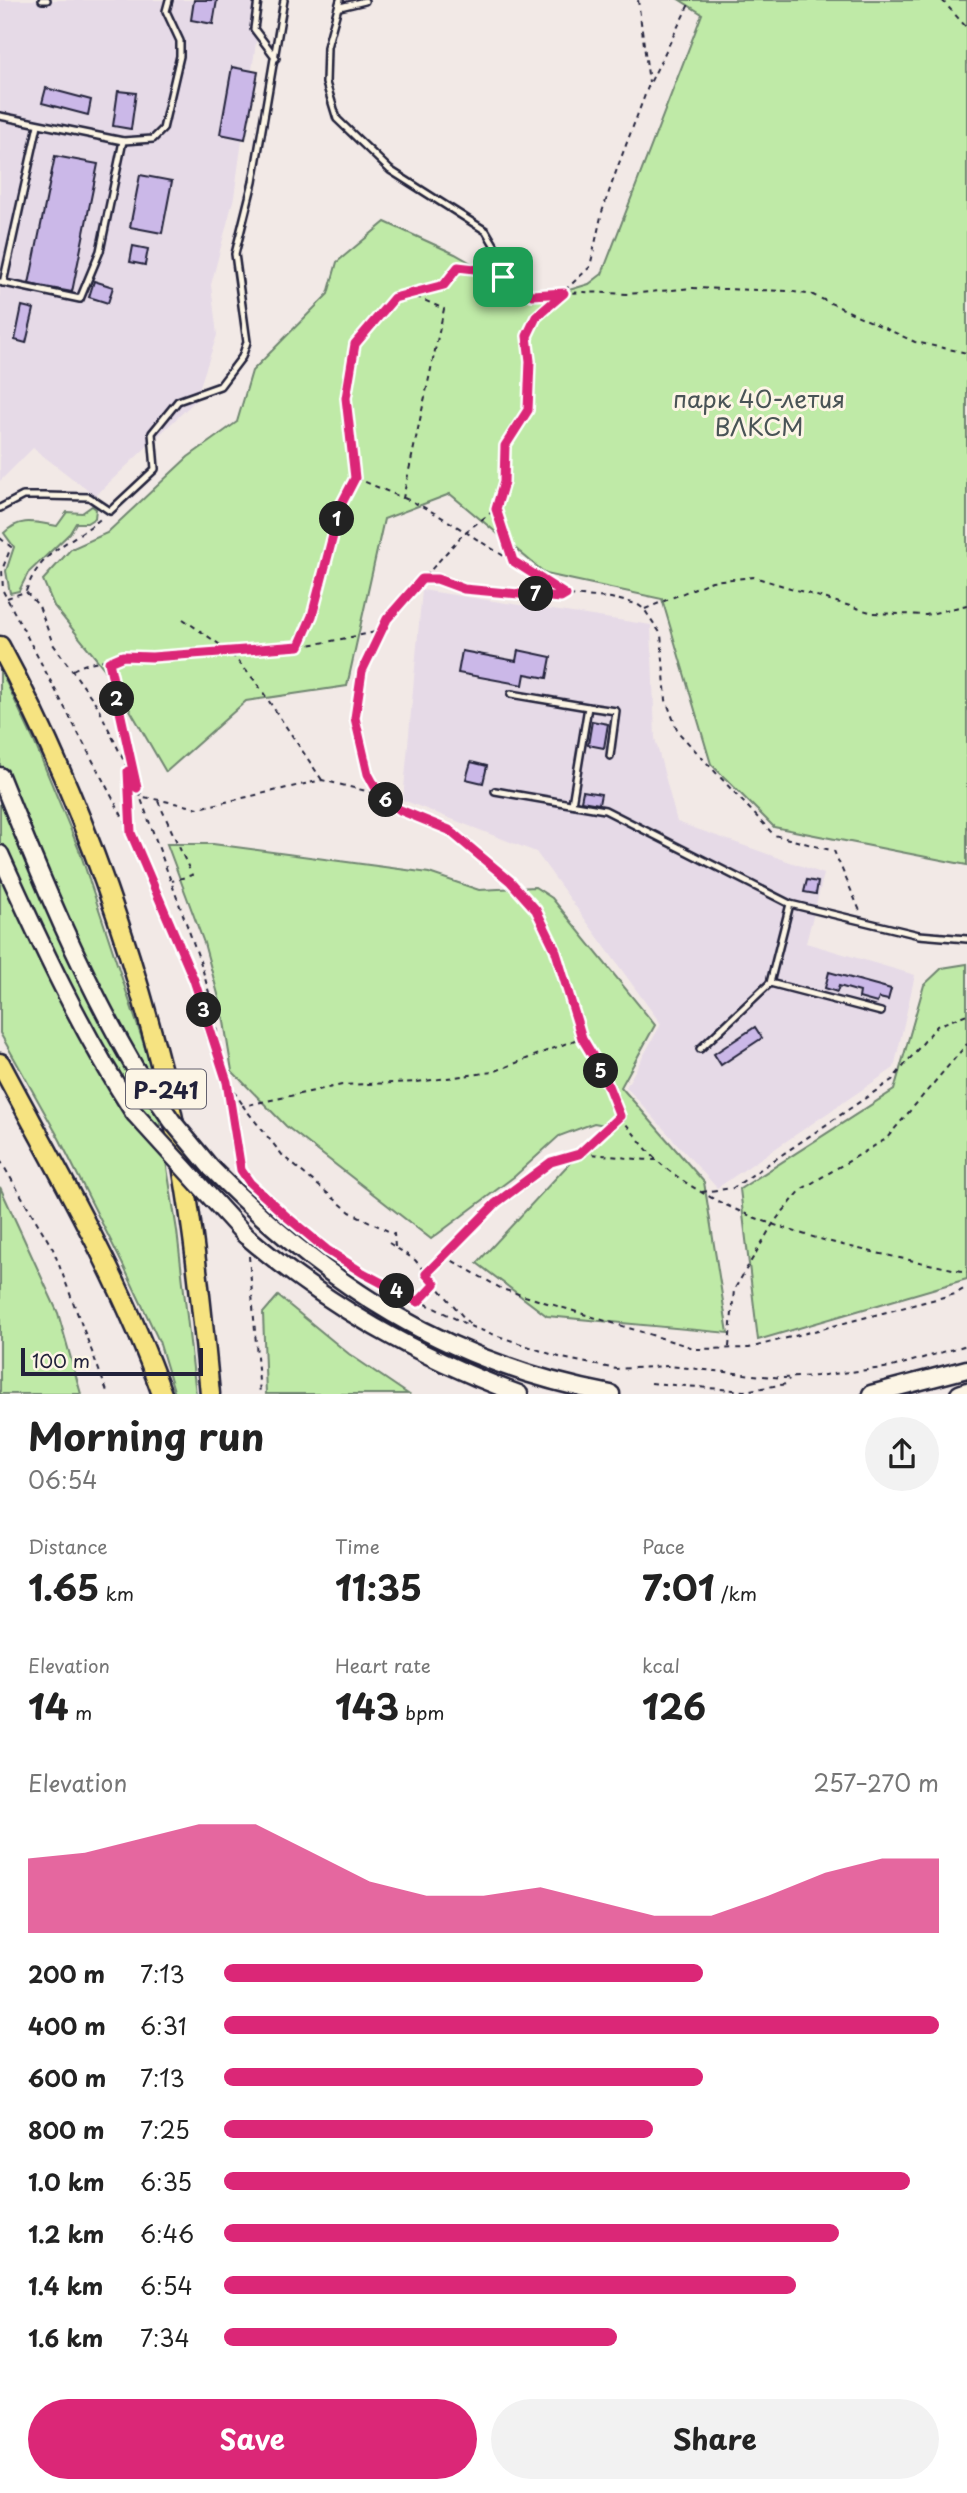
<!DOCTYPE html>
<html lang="en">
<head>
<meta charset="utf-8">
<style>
	body { margin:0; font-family:"Playpen Sans",sans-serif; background:#f2f2f2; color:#222; height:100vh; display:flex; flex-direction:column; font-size:26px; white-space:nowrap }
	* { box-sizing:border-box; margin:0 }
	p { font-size:23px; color:#767676 }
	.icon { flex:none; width:38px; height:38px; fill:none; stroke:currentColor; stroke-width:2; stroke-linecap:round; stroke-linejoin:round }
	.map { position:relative; height:1394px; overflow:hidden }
	.details { display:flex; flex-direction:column; background:#fff; flex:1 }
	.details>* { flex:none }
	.scale { position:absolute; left:21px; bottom:18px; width:182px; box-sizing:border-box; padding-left:7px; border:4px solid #22223b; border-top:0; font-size:19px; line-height:24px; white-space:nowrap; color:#22223b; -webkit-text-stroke:5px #fcf5e5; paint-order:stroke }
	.pin { position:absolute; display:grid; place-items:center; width:60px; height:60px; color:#fff; margin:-30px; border-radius:14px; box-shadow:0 4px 10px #0006 }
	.km { position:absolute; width:35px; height:35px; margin:-18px; border-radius:50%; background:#222; color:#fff; font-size:19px; line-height:35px; text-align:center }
	.round { display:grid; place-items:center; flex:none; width:74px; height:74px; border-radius:37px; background:#f2f2f2 }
	.headline { display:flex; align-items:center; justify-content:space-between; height:119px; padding:0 28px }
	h1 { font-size:38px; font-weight:700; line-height:52px }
	.stats { display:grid; grid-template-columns:repeat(3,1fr); gap:10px; height:119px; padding:7px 28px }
	.stats div { display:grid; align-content:center }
	.stats b { font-size:35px; font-weight:700 }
	.stats small { font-size:19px; font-weight:400 }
	.stats p { font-size:19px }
	.chart { height:196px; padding:14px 28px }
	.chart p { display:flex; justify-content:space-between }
	.chart svg { width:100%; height:126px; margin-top:7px; fill:#db2777; opacity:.7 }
	.cta { display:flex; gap:14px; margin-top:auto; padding:14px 28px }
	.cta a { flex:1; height:80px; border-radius:42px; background:#db2777; color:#fff; font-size:28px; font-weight:700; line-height:80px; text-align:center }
	.cta a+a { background:#f2f2f2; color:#222 }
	ul { padding:0 28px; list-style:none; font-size:23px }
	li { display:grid; grid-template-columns:112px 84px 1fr; align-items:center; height:52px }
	li i { height:18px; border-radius:9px; background:#db2777 }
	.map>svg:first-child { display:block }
</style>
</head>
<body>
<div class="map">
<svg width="967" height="1394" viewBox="0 0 967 1394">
	<rect width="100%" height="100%" fill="#f2e9e6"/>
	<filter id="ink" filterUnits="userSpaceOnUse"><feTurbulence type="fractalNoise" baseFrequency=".0143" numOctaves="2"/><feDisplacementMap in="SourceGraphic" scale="14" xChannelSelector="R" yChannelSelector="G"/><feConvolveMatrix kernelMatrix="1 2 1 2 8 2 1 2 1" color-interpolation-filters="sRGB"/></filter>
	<g filter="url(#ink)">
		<g fill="#e6dae7">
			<path d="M0,0H262L234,197L211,285L217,335L195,401L95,496L33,448L0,481Z"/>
			<path d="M422,590L651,625L655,738L677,822L824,874L806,943L915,975L894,1068L717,1188L626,1087L661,1024L536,852L403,800Z"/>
		</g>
		<g fill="#bfeaa7" stroke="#708671" stroke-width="2">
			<path d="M680,0H967V865L774,827L711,764L662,599L546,574L450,494L384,519L347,686L246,701L166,772L111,677L54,606L43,580L71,549L107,533L188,457L237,422L252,371L328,294L337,262L385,222L455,254L536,300L589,284L602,274L702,14Z"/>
			<path d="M92,506L96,509L95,518L87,523H76L70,533L28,573L19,591L10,593L6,571L14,547L4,533C21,516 37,523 57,526L67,512L82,513Z"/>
			<path d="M0,669L34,741L80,852L151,1066L177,1231L196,1394H175L159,1341L122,1263L60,1140L0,1033Z"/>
			<path d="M167,844H213L429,873L479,890L535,887L552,898L655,1025L621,1087L704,1182L728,1333L547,1316L477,1263L605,1125L594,1123L559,1136L515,1176L431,1239L286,1126L232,1071L222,1009L204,943Z"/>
			<path d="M967,964V1279L758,1340L740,1189L894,1090L924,985L942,968Z"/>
			<path d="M0,1187L58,1313L81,1394H0Z"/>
			<path d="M278,1296L349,1354L408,1394H266L263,1313Z"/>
		</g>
		<g fill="#cbb8e8" stroke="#22223b" stroke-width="2">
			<path d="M194,0H217L213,24L191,20Z"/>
			<path d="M232,67L258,72L245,139L220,134Z"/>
			<path d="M46,88L91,100L88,115L42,103Z"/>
			<path d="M118,91L136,93L131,129L113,126Z"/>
			<path d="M55,156L98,164L72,292L29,284Z"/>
			<path d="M140,175L172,181L162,233L130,227Z"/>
			<path d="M133,246L148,249L145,265L130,262Z"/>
			<path d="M94,281L113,287L108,303L89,297Z"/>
			<path d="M22,306L34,309L26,343L15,340Z"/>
			<path d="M518,650L551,657L547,678L525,674L523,685L458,673L462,651L516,661Z"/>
			<path d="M592,721L608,724L604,748L588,745Z"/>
			<path d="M471,762L487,766L483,783L466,779Z"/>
			<path d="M583,791L601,794L599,804L581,801Z"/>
			<path d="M807,880L818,882L816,894L804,892Z"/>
			<path d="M829,972L891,989L888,1000L879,998L877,1003L859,998L860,992L839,986L837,992L825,988Z"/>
			<path d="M755,1027L762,1038L721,1065L714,1054Z"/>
		</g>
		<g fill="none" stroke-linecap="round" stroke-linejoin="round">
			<g stroke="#22223b" stroke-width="10">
				<g id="service">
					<path d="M42,0H47"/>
					<path d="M258,0L254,29L276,58"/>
					<path d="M340,0L327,47L326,83L337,119L390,170L486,231L503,260"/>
					<path d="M340,7L365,1"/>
					<path d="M0,116L123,141L100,251L80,299L0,282"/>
					<path d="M123,141L153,139L163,129L180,56V41L166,11L169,0"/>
					<path d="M3,283L38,125"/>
					<path d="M0,508L23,496H44L89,497L110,511L155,469L152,433L178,401L220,386L242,357L247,342L235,254L253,182L284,0"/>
					<path d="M511,694L588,707L572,804"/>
					<path d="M588,707L616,711L610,756"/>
					<path d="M495,791L605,810L790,904L919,935L967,939"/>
					<path d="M770,983L881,1012"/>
					<path d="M700,1049L770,983L790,904"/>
				</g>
			</g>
			<g stroke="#22223b" stroke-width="21">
				<g id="secondary">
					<path d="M0,776C40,876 81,975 135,1068"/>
					<path d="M0,854C40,943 81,1031 134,1113"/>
					<path d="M211,1168C326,1285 447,1364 611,1394"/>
					<path d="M245,1235C328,1306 416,1356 519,1394"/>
					<path d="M871,1394L967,1369"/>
					<path d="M959,1394L967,1391"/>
				</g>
			</g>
			<g stroke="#22223b" stroke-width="23">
				<g id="trunk">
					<path d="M0,646C72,779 126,928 163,1075C189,1179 200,1288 210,1394"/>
					<path d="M0,1063C58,1172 120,1277 162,1394"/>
				</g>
			</g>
			<g stroke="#22223b" stroke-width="2" stroke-dasharray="5 5" stroke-linecap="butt">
				<path d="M638,0L649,82"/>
				<path d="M942,0L967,28"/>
				<path d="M356,478L403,498L444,309L408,293"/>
				<path d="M404,498C442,514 474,539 511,560"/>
				<path d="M496,510L513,561L538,579L566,595L611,598L637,604L644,609L661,634L666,700L678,732L774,835L834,851L860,911"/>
				<path d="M0,538L11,547L2,570L3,591L131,833L194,980L227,1082L241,1169L250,1183L287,1217L327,1250L364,1273L472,1327L562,1358L616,1369L669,1366L782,1378L816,1376L892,1367L967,1345"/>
				<path d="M423,579H437L464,589L561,598L565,596"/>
				<path d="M26,591C41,549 73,542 103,517"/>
				<path d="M26,592L39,606L53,644L97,705L137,788L201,964L215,1014L219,1054"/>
				<path d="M7,598L25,592"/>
				<path d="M645,609L712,581L754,577L873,613L926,615L967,605"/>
				<path d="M183,619L229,651L256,682L322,780"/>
				<path d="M299,646L312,616L341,505L356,478L346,398L355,343L394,298L444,285L458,267L492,271L532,295L584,292L628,294L693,288L788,291L813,295L915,342L967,353"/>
				<path d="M109,662L136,785"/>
				<path d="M73,670C97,656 134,658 161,656C206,653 251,651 296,646C324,644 353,636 381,631"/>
				<path d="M128,773L131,830"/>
				<path d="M138,790L144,797L199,808L322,780L378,794"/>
				<path d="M158,801L192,875L172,881"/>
				<path d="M228,1083L243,1105"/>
				<path d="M620,1117C635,1134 649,1155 667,1169C747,1232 869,1251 967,1272"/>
				<path d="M579,1154L620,1116L603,1073L582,1038L556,949L536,910L510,881L449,830L400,811L379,794L362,756L355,718L362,671L387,619L464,533L496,509L504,482L505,446L528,410L530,361L527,336L536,317L590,267L602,212L618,166L648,87L691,0"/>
				<path d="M0,1160L53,1249L108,1394"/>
				<path d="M702,1192L733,1188L892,1080L937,1026L967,1014"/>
				<path d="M389,1243L415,1260L471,1326"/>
				<path d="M395,1247L394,1234L350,1212L283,1156L243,1106L342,1085L417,1082L493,1072L580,1038"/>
				<path d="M249,1256L260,1394"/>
				<path d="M444,1256L502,1289L697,1349L749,1348L955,1294L967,1287"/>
				<path d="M427,1274C460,1240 533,1155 582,1154C607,1154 632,1160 657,1160"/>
				<path d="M419,1301L435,1285"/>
				<path d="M729,1347L734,1290L774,1222L802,1189L886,1139L967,1044"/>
				<path d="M651,1383L744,1391L786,1384L789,1379"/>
			</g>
			<use href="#service" stroke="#fcf5e5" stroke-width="5"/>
			<use href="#secondary" stroke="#fcf5e5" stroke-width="16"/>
			<use href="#trunk" stroke="#f6e381" stroke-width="18"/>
			<g stroke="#22223b" stroke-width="21" stroke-linecap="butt">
				<g id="secondary-bridge">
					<path d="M135,1068L172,1121L211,1168"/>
					<path d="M134,1113L245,1235"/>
				</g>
			</g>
			<use href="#secondary-bridge" stroke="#fcf5e5" stroke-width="16"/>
		</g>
	</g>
	<g fill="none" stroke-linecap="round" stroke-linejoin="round" filter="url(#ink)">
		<g stroke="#fff" stroke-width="14">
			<path id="route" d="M458,267L492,271L532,295L564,293L536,317L527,336L530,361L528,410L505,446L504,482L496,509L513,561L566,595L561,598L464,589L437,579H422L387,619L362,671L355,718L368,774L379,794L400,810L449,830L510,881L536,910L555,949L582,1038L603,1073L620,1116L579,1154L551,1162L496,1203L426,1274L435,1284L418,1302L363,1273L327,1250L287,1217L250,1183L241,1170L227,1082L194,980L131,833L128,771L137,788L109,662L123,656L152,657L299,646L312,616L341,505L355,478L346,398L355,344L394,298L444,285Z"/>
		</g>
		<use href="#route" stroke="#db2777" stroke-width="9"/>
	</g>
	<g text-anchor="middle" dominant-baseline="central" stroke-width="6" stroke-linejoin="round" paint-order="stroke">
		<rect fill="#fcf5e5" stroke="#63616e" stroke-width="2" x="126" y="1069.5" width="80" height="39" rx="5"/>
		<g font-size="23" font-weight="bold" fill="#22223b">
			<text x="166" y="1089">Р-241</text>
		</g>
		<g font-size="24" fill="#495456" stroke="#fcf5e5">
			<text x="759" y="398">парк 40-летия<tspan x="759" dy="28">ВЛКСМ</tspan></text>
		</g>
	</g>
</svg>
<div class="scale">100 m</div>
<div class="pin" style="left:503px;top:277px;background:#1e9e55"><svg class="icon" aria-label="arrive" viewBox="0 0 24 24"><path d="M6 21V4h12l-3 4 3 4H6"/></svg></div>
<b class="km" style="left:337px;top:519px">1</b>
<b class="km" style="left:117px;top:699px">2</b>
<b class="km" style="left:204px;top:1010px">3</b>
<b class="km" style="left:397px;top:1291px">4</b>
<b class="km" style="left:601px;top:1071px">5</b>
<b class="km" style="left:386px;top:800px">6</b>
<b class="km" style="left:536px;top:594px">7</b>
</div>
<section class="details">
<div class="headline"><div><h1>Morning run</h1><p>06:54</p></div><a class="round"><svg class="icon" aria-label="share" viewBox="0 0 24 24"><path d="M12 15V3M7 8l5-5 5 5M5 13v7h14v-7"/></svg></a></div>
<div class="stats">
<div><p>Distance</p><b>1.65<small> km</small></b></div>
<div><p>Time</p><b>11:35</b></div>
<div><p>Pace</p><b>7:01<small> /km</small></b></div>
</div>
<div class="stats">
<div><p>Elevation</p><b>14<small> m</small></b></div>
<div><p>Heart rate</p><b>143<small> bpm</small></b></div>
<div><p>kcal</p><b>126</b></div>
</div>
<div class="chart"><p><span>Elevation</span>257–270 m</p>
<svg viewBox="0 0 160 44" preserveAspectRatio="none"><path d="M0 44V18L10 16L20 11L30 6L40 6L50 16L60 26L70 31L80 31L90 28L100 33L110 38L120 38L130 31L140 23L150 18L160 18V44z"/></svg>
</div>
<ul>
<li><b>200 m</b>7:13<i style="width:67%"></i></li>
<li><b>400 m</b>6:31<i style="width:100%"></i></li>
<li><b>600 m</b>7:13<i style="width:67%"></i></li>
<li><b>800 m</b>7:25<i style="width:60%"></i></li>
<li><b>1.0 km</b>6:35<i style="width:96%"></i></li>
<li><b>1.2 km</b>6:46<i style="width:86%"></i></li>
<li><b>1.4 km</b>6:54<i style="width:80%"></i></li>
<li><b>1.6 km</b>7:34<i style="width:55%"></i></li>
</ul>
<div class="cta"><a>Save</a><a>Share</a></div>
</section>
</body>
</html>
